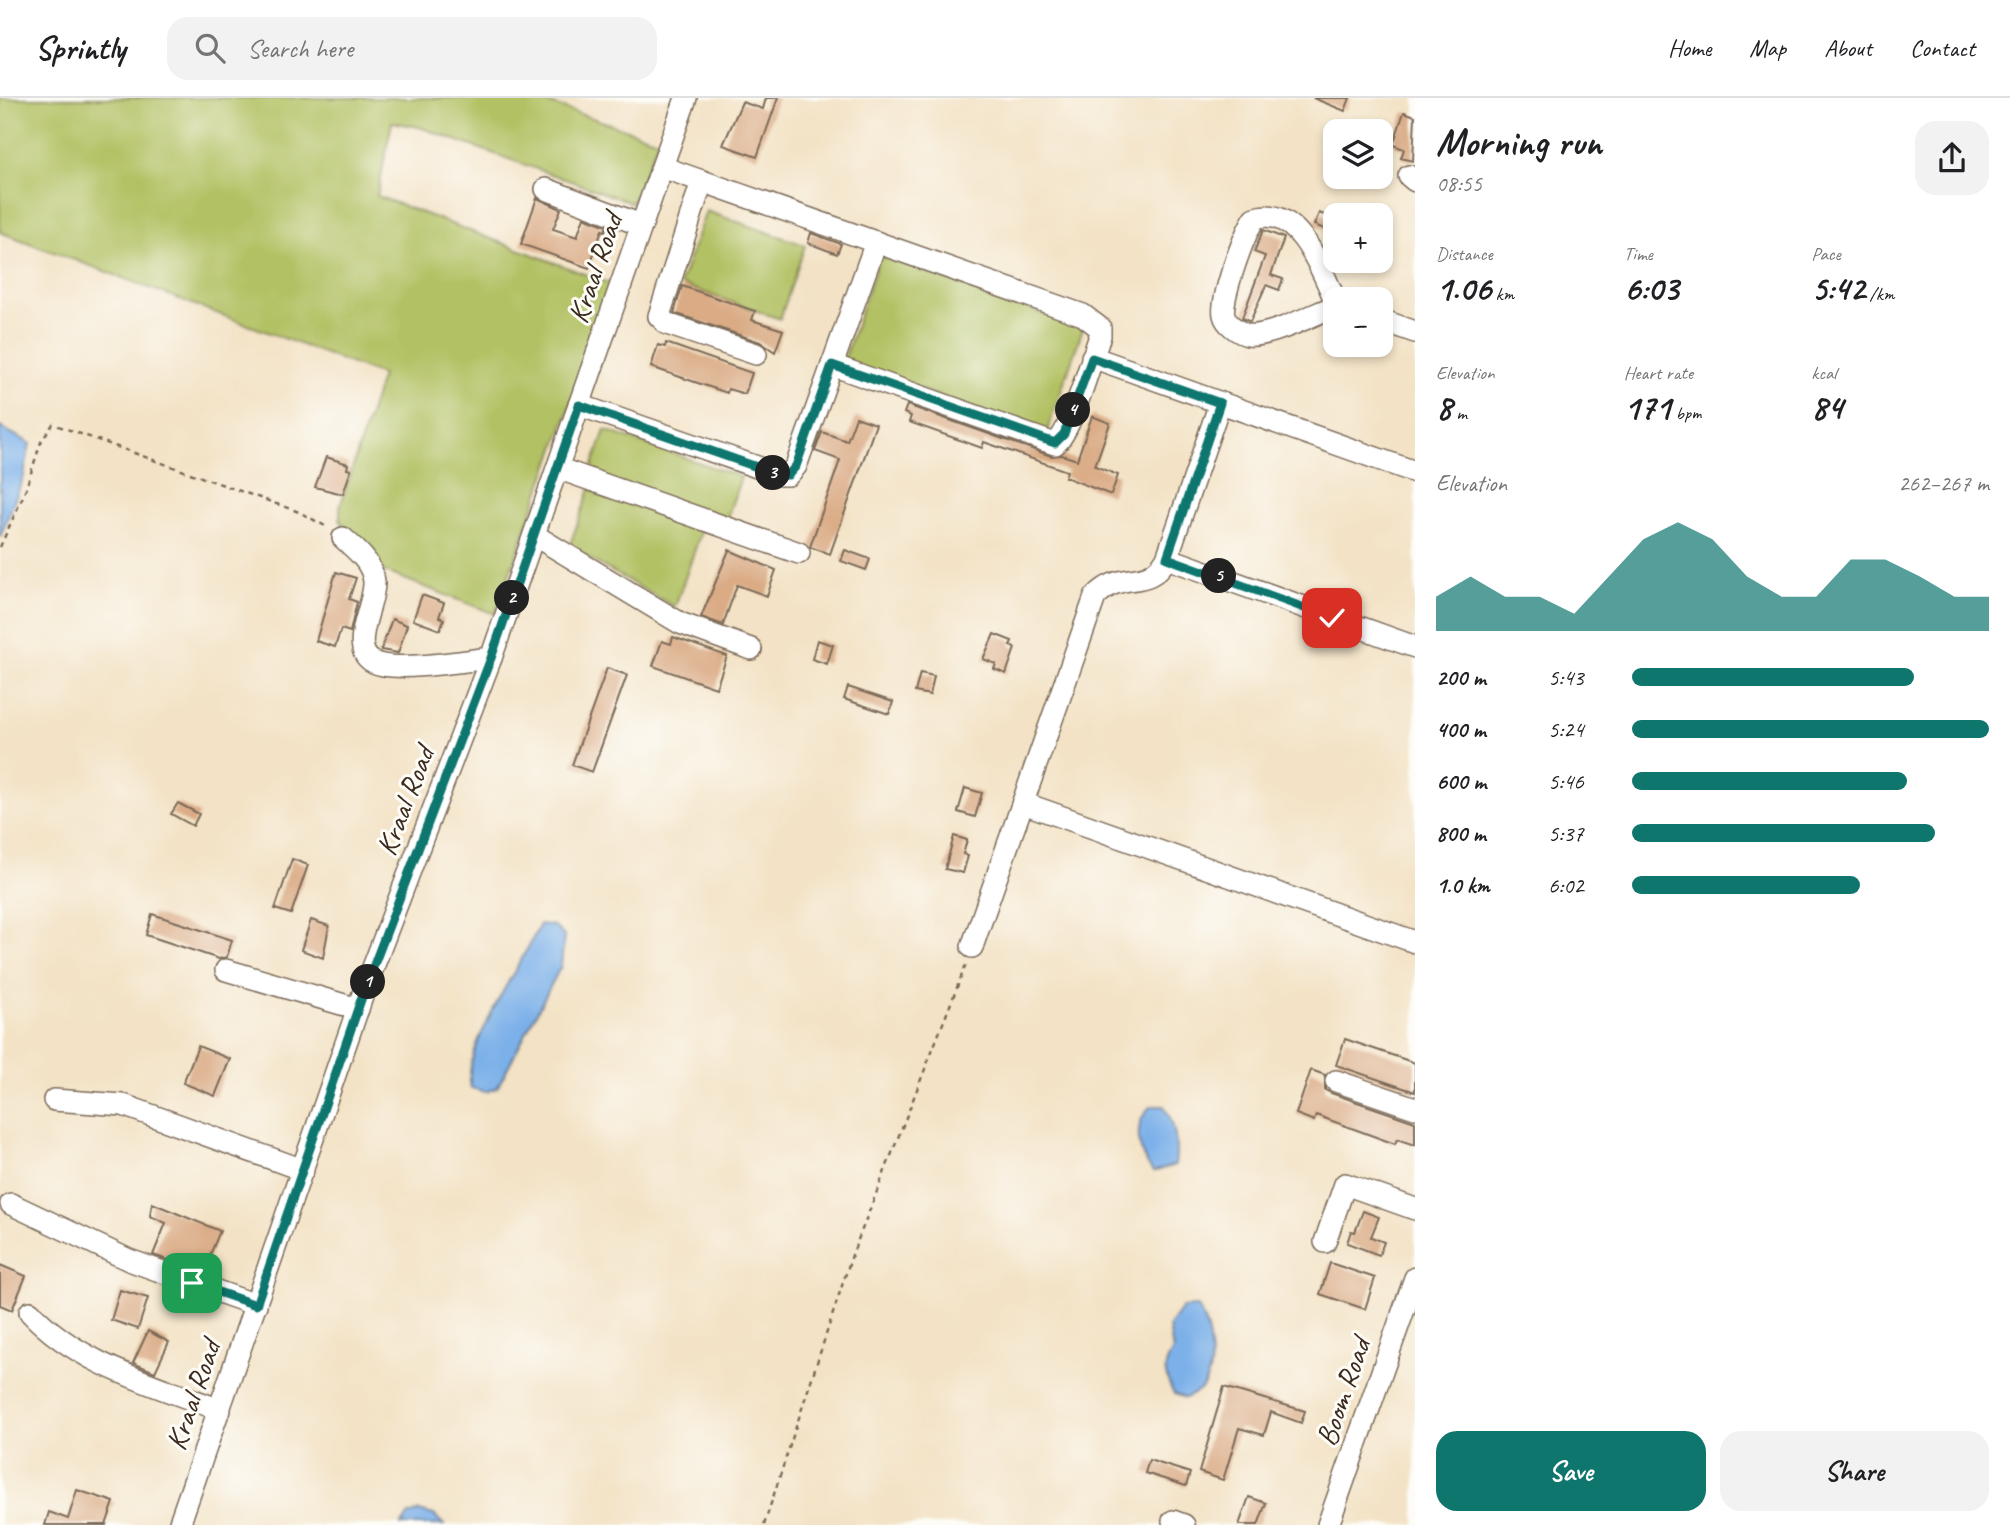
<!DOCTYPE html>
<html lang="en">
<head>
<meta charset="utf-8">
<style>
	body { margin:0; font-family:Caveat,sans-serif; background:#f2f2f2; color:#202124; height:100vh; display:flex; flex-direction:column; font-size:26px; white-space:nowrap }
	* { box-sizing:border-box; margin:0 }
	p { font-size:23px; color:#757577 }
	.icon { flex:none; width:38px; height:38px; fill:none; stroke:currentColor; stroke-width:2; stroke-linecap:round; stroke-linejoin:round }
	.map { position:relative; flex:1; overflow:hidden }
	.side { display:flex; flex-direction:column; background:#fff; width:595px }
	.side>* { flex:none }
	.fabs { position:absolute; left:1323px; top:21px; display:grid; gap:14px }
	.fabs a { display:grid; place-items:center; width:70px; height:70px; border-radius:14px; background:#fff; box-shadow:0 4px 10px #0003; font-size:35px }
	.pin { position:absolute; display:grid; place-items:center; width:60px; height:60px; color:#fff; margin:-30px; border-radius:14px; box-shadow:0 4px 10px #0006 }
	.km { position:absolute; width:35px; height:35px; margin:-18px; border-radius:50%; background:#222; color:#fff; font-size:19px; line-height:35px; text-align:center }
	.round { display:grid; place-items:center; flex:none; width:74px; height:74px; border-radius:21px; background:#f2f2f2 }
	.head { display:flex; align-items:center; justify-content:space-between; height:119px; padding:0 21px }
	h1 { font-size:38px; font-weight:700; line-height:52px }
	.stats { display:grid; grid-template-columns:repeat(3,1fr); gap:10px; height:119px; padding:7px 21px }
	.stats div { display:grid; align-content:center }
	.stats b { font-size:35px; font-weight:700 }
	.stats small { font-size:19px; font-weight:400 }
	.stats p { font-size:19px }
	.chart { height:196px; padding:14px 21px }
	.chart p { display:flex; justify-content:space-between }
	.chart svg { width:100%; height:126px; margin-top:7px; fill:#0f766e; opacity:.7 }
	.cta { display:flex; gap:14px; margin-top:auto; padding:14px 21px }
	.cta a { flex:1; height:80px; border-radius:21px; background:#0f766e; color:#fff; font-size:28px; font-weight:700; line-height:80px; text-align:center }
	.cta a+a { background:#f2f2f2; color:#202124 }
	ul { padding:0 21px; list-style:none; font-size:23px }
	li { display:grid; grid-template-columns:112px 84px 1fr; align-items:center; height:52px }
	li i { height:18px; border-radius:9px; background:#0f766e }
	header { display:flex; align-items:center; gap:42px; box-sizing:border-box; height:98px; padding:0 35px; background:#fff; border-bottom:2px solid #e0e0e0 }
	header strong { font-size:33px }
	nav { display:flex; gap:38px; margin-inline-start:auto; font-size:24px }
	.search { width:490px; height:63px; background:#f2f2f2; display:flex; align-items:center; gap:18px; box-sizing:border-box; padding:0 24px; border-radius:21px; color:#757577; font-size:26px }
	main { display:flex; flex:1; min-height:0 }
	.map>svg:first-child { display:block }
</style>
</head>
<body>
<header>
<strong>Sprintly</strong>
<div class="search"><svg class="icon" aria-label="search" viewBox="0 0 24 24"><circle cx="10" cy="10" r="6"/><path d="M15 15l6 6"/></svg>Search here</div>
<nav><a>Home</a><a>Map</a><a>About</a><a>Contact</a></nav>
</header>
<main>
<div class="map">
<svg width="1415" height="1427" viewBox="0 0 1415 1427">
	<rect width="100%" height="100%" fill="#fdfcf7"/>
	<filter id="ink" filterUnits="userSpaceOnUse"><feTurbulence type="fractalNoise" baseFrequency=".0143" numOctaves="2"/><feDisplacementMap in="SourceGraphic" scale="14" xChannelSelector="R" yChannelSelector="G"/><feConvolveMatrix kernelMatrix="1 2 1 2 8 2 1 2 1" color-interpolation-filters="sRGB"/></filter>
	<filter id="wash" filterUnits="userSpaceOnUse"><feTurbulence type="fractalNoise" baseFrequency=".00686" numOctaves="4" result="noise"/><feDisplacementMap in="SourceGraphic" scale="28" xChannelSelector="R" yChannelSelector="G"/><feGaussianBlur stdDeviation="1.57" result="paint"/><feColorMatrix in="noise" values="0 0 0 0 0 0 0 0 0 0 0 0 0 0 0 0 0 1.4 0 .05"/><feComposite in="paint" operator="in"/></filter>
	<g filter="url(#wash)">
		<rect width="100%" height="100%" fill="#f3e2c5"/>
		<g fill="#b2c164" stroke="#767641" stroke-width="2">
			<path d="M0,0H533L658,42L632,105L419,29L392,24L377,98L614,187L495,516L378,471L340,422V409L382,277L0,134Z"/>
			<path d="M706,113L805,147L780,221L680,186Z"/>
			<path d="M880,158L1083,230L1046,336L843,264Z"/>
			<path d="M605,332L741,379L726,423L590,376Z"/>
			<path d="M590,391L702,431L675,509L569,449Z"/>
		</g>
		<g fill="#7bb0e9" stroke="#5b6d84" stroke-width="2">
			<path d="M0,329L30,345L24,378L0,440Z"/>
			<path d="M540,826L554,828L564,838L561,868L497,990L486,994L471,990C460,950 523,866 540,826Z"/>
			<path d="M1151,1008H1164C1175,1026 1178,1046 1175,1067L1153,1074C1137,1054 1132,1026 1151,1008Z"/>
			<path d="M1198,1209C1209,1230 1219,1271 1200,1292C1197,1295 1190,1298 1185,1300L1174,1296C1165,1279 1161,1269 1173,1253L1169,1228L1182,1210Z"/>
			<path d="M419,1413L434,1417L444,1427H401L409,1417Z"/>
		</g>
		<g id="blocks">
			<g fill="#daab85">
				<path d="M766,0H778L757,59L723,47L742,4L763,11Z"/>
				<path d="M1313,0H1350L1345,13Z"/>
				<path d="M1404,14L1415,18L1413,63L1401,60L1404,51L1393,47Z"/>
				<path d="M537,100L561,111L553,131L577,139L584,119L607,128L605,133L602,132L589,170L521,146Z"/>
				<path d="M1319,115L1335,121V135L1314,127Z"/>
				<path d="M1263,132L1284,140L1271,177L1283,181L1279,192L1266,187L1250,224L1242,220L1265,158L1254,154Z"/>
				<path d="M811,135L841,146L837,156L808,145Z"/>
				<path d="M682,188L755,213L752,222L783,232L775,254L760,244L674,215Z"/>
				<path d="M666,245L752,275L745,296L728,291L727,295L651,269L658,247L665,249Z"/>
				<path d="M907,307L1051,358L1062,357L1077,362L1092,318L1110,325L1095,368L1118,377L1111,397L1065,379L1067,373L984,344L982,350L909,324L911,318L904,315Z"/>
				<path d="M856,319L876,326L830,456L810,449L840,362L815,353L822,334L847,343Z"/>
				<path d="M326,359L348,366L347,371L351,372L343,396L315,389Z"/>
				<path d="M729,452L776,472L767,498L737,487L723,527L701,519Z"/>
				<path d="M845,452L870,461L866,472L841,463Z"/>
				<path d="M336,474L356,480L349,501L357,504L350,534L341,531L335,549L316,543Z"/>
				<path d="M422,497L444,505L439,519L444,521L440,532L413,522Z"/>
				<path d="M392,521L407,527L398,555L381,552Z"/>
				<path d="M994,536L1012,543L1010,548L1015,550L1006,576L994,571L996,566L983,561Z"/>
				<path d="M673,539L727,558L716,590L653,568L662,543L671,546Z"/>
				<path d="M817,542L833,547L827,566L812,561Z"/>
				<path d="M607,570L627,577L592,674L572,667Z"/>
				<path d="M920,575L934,578L930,597L915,594Z"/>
				<path d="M848,589L893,604L889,616L844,601Z"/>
				<path d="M965,690L982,695L975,719L958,714Z"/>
				<path d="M178,705L199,716L193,728L171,716Z"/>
				<path d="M954,738L967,742L963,756L968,758L963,775L945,771Z"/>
				<path d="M292,761L308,767L291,816L275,811Z"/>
				<path d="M152,816L232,842L227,859L219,861L146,837Z"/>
				<path d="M311,822L329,828L323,860L301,852Z"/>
				<path d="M1345,941L1415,965V994L1336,967Z"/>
				<path d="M198,948L230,961L215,998L183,985Z"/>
				<path d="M1311,972L1325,977V992L1331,995L1415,1024V1047L1397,1041L1395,1046L1316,1017L1314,1023L1296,1016Z"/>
				<path d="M152,1105L220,1133L203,1174L153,1157L166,1125L150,1118Z"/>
				<path d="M1363,1113L1379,1119L1371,1139L1384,1144L1379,1157L1347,1145L1351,1133L1355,1134Z"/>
				<path d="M1330,1165L1375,1180L1365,1211L1320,1196Z"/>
				<path d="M0,1167L26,1178L12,1212L0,1207Z"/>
				<path d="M120,1192L148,1200L138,1231L111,1222Z"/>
				<path d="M148,1233L169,1244L155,1274L133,1265Z"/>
				<path d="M1224,1289L1305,1313L1301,1325L1271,1314L1264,1337L1239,1330L1223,1382L1199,1374Z"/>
				<path d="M1149,1362L1190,1375L1186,1388L1145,1375Z"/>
				<path d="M77,1392L114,1404L106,1427H45L49,1414L68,1421Z"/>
				<path d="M1249,1399L1266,1405L1258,1427H1239Z"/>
			</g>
		</g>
	</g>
	<g filter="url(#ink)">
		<use href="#blocks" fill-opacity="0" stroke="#7b6a58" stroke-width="2"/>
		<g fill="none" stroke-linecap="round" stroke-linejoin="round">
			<g stroke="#7b6a58" stroke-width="24">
				<g id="minor">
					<path d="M662,69L1083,217L1100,230V238C1092,259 1071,335 1055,346L832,267"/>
					<path d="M1409,78L1415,83"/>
					<path d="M702,83L659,218L667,226L756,256"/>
					<path d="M546,91L641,127"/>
					<path d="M1335,202C1322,173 1298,106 1255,120C1245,134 1220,201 1224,217C1226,226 1239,235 1248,237C1269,240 1314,216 1335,208"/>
					<path d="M1381,222L1415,234"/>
					<path d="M1092,259L1415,374"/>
					<path d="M1220,305L1167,460L1415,549"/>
					<path d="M579,307L780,377H788L796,368L876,144"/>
					<path d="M557,370L799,455"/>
					<path d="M534,437L680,525L751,551"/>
					<path d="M343,440C356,452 372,464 374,483C376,509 341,559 383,567C409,572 462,563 491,560"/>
					<path d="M1023,705L1415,844"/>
					<path d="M972,849L1095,499C1124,469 1146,495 1167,460"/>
					<path d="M226,872L358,911"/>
					<path d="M1336,983L1415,1010"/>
					<path d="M54,1002L123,1007L303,1072"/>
					<path d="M11,1106L129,1162L256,1207"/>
					<path d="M1325,1144L1345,1086L1415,1111"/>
					<path d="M30,1214C79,1267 153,1286 220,1312"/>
					<path d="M1173,1423L1184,1427"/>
					<path d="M179,1427L364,893L491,560L686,0"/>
					<path d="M1328,1427L1415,1180"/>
				</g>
			</g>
			<g stroke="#7b6a58" stroke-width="2.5" stroke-dasharray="5 5" stroke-linecap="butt">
				<path d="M0,449L24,396L41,344L53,326L299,414L329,430"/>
				<path d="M764,1427L852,1157L967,864"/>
			</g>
			<use href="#minor" stroke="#fff" stroke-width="21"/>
		</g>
	</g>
	<g fill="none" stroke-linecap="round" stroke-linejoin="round" filter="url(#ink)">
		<g stroke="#fff" stroke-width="14">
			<path id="route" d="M192,1185L256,1207L364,893L491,560L579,307L780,377H788L796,368L832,267L1055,345L1064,336L1092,260L1220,305L1167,460L1332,520"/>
		</g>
		<use href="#route" stroke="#0f766e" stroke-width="9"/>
	</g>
	<g text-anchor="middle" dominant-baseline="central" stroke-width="6" stroke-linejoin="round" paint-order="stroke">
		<g font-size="30" fill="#3b2a1e" stroke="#fdfcf7">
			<text transform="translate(595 170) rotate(-71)">Kraal Road</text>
			<text transform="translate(405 703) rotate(-69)">Kraal Road</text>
			<text transform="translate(1343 1294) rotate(-71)">Boom Road</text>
			<text transform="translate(193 1297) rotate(-71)">Kraal Road</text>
		</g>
	</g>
</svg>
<div class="fabs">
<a><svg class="icon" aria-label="layers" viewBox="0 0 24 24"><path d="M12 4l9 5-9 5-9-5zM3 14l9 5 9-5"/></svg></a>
<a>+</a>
<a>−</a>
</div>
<div class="pin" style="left:192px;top:1185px;background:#1e9e55"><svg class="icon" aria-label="arrive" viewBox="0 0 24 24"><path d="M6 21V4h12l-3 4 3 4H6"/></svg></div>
<div class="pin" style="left:1332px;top:520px;background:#d93025"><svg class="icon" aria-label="check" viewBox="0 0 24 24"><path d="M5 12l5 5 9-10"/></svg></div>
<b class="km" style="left:368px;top:884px">1</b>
<b class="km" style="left:512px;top:500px">2</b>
<b class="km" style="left:773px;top:375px">3</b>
<b class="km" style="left:1073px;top:312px">4</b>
<b class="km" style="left:1219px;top:478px">5</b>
</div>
<section class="side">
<div class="head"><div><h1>Morning run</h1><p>08:55</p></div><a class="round"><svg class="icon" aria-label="share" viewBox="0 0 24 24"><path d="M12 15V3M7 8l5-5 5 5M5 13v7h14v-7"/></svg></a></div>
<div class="stats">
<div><p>Distance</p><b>1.06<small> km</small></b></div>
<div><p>Time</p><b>6:03</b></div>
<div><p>Pace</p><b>5:42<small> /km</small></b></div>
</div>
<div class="stats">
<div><p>Elevation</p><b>8<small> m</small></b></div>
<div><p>Heart rate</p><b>171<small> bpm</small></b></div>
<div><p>kcal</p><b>84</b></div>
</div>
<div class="chart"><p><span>Elevation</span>262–267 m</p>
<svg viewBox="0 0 160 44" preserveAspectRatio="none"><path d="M0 44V32L10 25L20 32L30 32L40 38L50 25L60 12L70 6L80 12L90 25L100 32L110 32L120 19L130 19L140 25L150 32L160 32V44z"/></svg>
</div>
<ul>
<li><b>200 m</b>5:43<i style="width:79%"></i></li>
<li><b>400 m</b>5:24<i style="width:100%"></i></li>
<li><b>600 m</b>5:46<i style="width:77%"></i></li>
<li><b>800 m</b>5:37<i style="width:85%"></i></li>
<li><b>1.0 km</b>6:02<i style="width:64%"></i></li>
</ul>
<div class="cta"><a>Save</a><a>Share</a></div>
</section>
</main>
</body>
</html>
